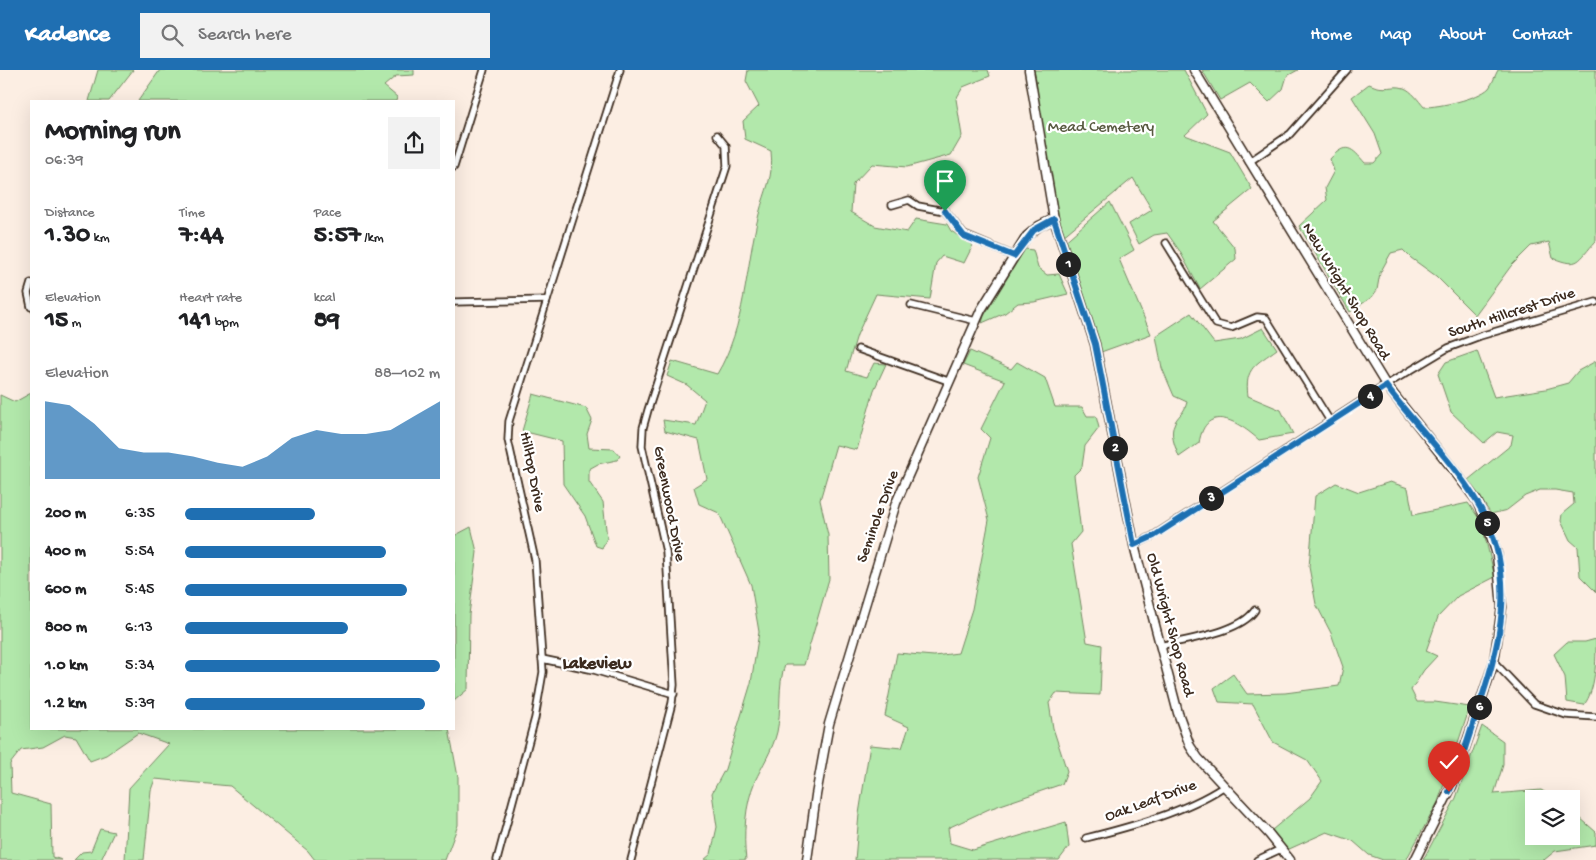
<!DOCTYPE html>
<html lang="en">
<head>
<meta charset="utf-8">
<style>
	body { margin:0; font-family:"Gochi Hand",sans-serif; background:#f2f2f2; color:#202124; height:100vh; display:flex; flex-direction:column; font-size:19px; white-space:nowrap }
	* { box-sizing:border-box; margin:0 }
	p { font-size:16px; color:#757577 }
	.icon { flex:none; width:28px; height:28px; fill:none; stroke:currentColor; stroke-width:2; stroke-linecap:round; stroke-linejoin:round }
	.map { position:relative; flex:1; overflow:hidden }
	.panel { position:absolute; left:30px; top:30px; width:425px; height:630px; display:flex; flex-direction:column; background:#fff; border-radius:0px; box-shadow:0 5px 20px #0002 }
	.panel>* { flex:none }
	.fabs { position:absolute; left:1525px; top:720px; display:grid; gap:10px }
	.fabs a { display:grid; place-items:center; width:55px; height:55px; border-radius:0px; background:#fff; box-shadow:0 5px 20px #0002; font-size:25px }
	.pin { position:absolute; display:grid; place-items:center; width:42px; height:42px; color:#fff; margin:-51px -21px; border-radius:50% 50% 50% 0; rotate:-45deg; box-shadow:0 0 5px #0007 }
	.pin .icon { rotate:45deg }
	.km { position:absolute; width:25px; height:25px; margin:-12px; border-radius:50%; background:#222; color:#fff; font-size:14px; line-height:25px; text-align:center }
	.round { display:grid; place-items:center; flex:none; width:52px; height:52px; border-radius:0px; background:#f2f2f2 }
	.summary { display:flex; align-items:center; justify-content:space-between; height:85px; padding:0 15px }
	h1 { font-size:28px; font-weight:800; line-height:38px }
	.stats { display:grid; grid-template-columns:repeat(3,1fr); gap:8px; height:85px; padding:5px 15px }
	.stats div { display:grid; align-content:center }
	.stats b { font-size:25px; font-weight:800 }
	.stats small { font-size:14px; font-weight:400 }
	.stats p { font-size:14px }
	.chart { height:140px; padding:10px 15px }
	.chart p { display:flex; justify-content:space-between }
	.chart svg { width:100%; height:90px; margin-top:5px; fill:#1f6fb2; opacity:.7 }
	ul { padding:0 15px; list-style:none; font-size:16px }
	li { display:grid; grid-template-columns:80px 60px 1fr; align-items:center; height:38px }
	li i { height:12px; border-radius:6px; background:#1f6fb2 }
	header { display:flex; align-items:center; gap:30px; box-sizing:border-box; height:70px; padding:0 25px; background:#1f6fb2; color:#fff }
	header strong { font-size:24px }
	nav { display:flex; gap:28px; margin-inline-start:auto; font-size:18px }
	.search { width:350px; height:45px; background:#f2f2f2; display:flex; align-items:center; gap:12px; box-sizing:border-box; padding:0 18px; border-radius:0px; color:#757577; font-size:19px }
	.map>svg:first-child { display:block }
</style>
</head>
<body>
<header>
<strong>Kadence</strong>
<div class="search"><svg class="icon" aria-label="search" viewBox="0 0 24 24"><circle cx="10" cy="10" r="6"/><path d="M15 15l6 6"/></svg>Search here</div>
<nav><a>Home</a><a>Map</a><a>About</a><a>Contact</a></nav>
</header>
<div class="map">
<svg width="1596" height="790" viewBox="0 0 1596 790">
	<rect width="100%" height="100%" fill="#fceee3"/>
	<filter id="ink" filterUnits="userSpaceOnUse"><feTurbulence type="fractalNoise" baseFrequency=".02" numOctaves="2"/><feDisplacementMap in="SourceGraphic" scale="10" xChannelSelector="R" yChannelSelector="G"/><feConvolveMatrix kernelMatrix="1 2 1 2 8 2 1 2 1" color-interpolation-filters="sRGB"/></filter>
	<g filter="url(#ink)">
		<g fill="#b2e8ab" stroke="#768964">
			<path d="M98,0H133L109,31H89Z"/>
			<path d="M160,0H414V5L396,6L384,16L397,27L396,31H138Z"/>
			<path d="M748,0H988L990,6L963,17L956,29L962,66L951,85L907,97L872,94L853,114L851,142L875,156L907,162L916,149L947,154L951,161L973,175L964,193L942,186L936,193L930,229L876,224L857,265L846,301L867,307L874,293L886,294L874,320L857,380L836,375L820,430L828,465L829,509L804,595H785C777,616 782,640 777,662C773,679 762,696 755,711C745,735 743,765 746,790H704L711,784L717,757L712,723L725,699L751,613L759,562L751,515L719,443L699,434L694,417L707,409L699,370L665,361L663,350L696,355L705,330L687,315L667,306L672,291L717,304C746,256 745,198 759,144C765,120 774,107 771,81L745,69L743,51L759,36L746,11Z"/>
			<path d="M1034,0H1184L1207,44L1185,65L1230,82L1252,119L1213,151L1235,178L1236,189L1200,219L1179,180L1167,163L1154,165L1139,174L1129,154L1152,140L1133,108L1062,167L1049,100Z"/>
			<path d="M1202,0H1298L1287,6L1283,19L1269,32L1250,13L1220,30Z"/>
			<path d="M1498,0H1596V171C1578,190 1580,199 1553,188L1549,172L1531,176L1511,196L1475,245L1436,206L1411,188L1403,180L1391,183L1380,203L1377,220L1372,227L1350,242L1299,156L1327,130L1325,118L1334,101L1330,89C1346,71 1352,78 1365,93H1374L1382,84L1375,64L1352,27L1369,14C1386,22 1392,14 1404,18C1412,21 1418,30 1424,37C1439,37 1478,29 1489,18C1493,13 1495,5 1498,0Z"/>
			<path d="M1110,132L1134,180L1119,189L1151,264L1101,282L1062,174Z"/>
			<path d="M1025,179L1033,180L1038,198L1047,205L1059,204L1068,224L1034,232L1018,233L1005,243L982,253L984,246Z"/>
			<path d="M1191,243L1214,273L1241,269L1263,258L1277,279C1257,294 1244,297 1248,326L1281,340L1293,364L1259,370C1239,352 1206,331 1199,373L1179,387C1175,376 1169,364 1175,352C1180,343 1184,344 1187,332L1174,326L1162,298L1156,266Z"/>
			<path d="M970,281L1011,299L1017,292L1045,308L1055,337H1082L1087,346H1096L1099,358L1085,376L1082,397L1074,405L1081,462L1071,474L1087,572L1102,575L1100,625L1056,623L1049,633L1053,658L1067,701L1062,714L989,739L948,758L950,773L973,780L1066,752L1069,777L1059,790H855L859,744L870,675L902,678L909,657L885,646L897,583L934,586L958,583L972,539L989,450L978,407L990,368L981,359L1005,311L963,295Z"/>
			<path d="M1477,281L1494,327L1546,319L1568,313L1578,301L1596,291V522L1580,506L1578,477L1570,470L1561,451L1562,444L1574,434L1573,423L1555,420H1540L1525,426L1507,440L1491,444L1468,410L1511,375L1513,365L1497,362L1484,373L1451,342L1438,304L1446,292Z"/>
			<path d="M31,323V659H449L458,707V755L445,790H315L308,781L230,716L155,709L151,720L144,790H125L129,718L169,674L138,663L106,685L90,691L76,667L65,665L43,677L21,680L10,694L11,723L51,734L52,787L62,790H0V325L15,332Z"/>
			<path d="M533,324L586,338L592,350L587,364L589,378L614,379L620,386L617,390L598,394L589,399V412L603,432L607,468L602,478L596,476L585,446L563,414L562,371L522,361Z"/>
			<path d="M1390,412L1408,418L1413,445L1468,433L1481,451L1495,507L1458,526L1438,547L1426,581L1437,586L1424,600L1411,620L1417,632H1435L1470,637L1438,732L1406,790H1383L1369,785L1353,771L1327,762L1287,780L1272,760L1310,728L1322,711L1307,690L1273,672L1253,634L1219,632L1214,618L1233,604L1247,624L1285,623L1339,616L1343,597L1331,563L1316,534L1309,497L1315,426L1336,413L1359,422Z"/>
			<path d="M471,457L477,482L469,545L468,619L454,631V466Z"/>
			<path d="M1596,569C1596,592 1596,619 1584,635L1567,632L1565,607L1554,584L1567,572H1585Z"/>
			<path d="M1482,656L1503,671V695L1494,724L1541,720L1557,729H1534V766H1571V740L1596,762V775L1555,781L1544,790H1423L1456,728Z"/>
			<path d="M100,759L114,762L101,790H74L82,782L91,781Z"/>
		</g>
		<g fill="none" stroke-linecap="round" stroke-linejoin="round">
			<g stroke="#3b2a1e" stroke-width="9">
				<g id="street">
					<path d="M1249,92L1290,64L1347,0"/>
					<path d="M454,97L484,0"/>
					<path d="M892,135L909,130L918,136L945,141L964,165L1014,186"/>
					<path d="M1166,173L1216,254L1231,258L1257,247L1266,248L1330,351"/>
					<path d="M31,213L28,223L31,237"/>
					<path d="M454,232L547,230"/>
					<path d="M911,235L976,251"/>
					<path d="M858,279L948,311"/>
					<path d="M1134,475L1153,466L1386,315L1448,278L1480,266L1596,232"/>
					<path d="M1160,576C1187,569 1240,563 1255,540"/>
					<path d="M542,589L594,600L674,624"/>
					<path d="M1494,592L1534,634L1566,645L1596,647"/>
					<path d="M1086,768C1130,757 1185,742 1223,717"/>
					<path d="M497,790L535,648L543,602L535,490L508,370L509,351L620,0"/>
					<path d="M631,790L672,633L674,615L666,482L642,376L643,358L648,340L727,96L726,76L717,65"/>
					<path d="M1257,790L1281,779"/>
				</g>
			</g>
			<g stroke="#3b2a1e" stroke-width="11">
				<g id="secondary">
					<path d="M1029,0L1054,149L1095,274L1134,475L1178,643L1190,676L1198,688L1269,764L1290,790"/>
					<path d="M1194,0L1386,315L1452,398L1477,431L1487,454L1497,484L1502,537L1494,592L1452,716L1415,790"/>
					<path d="M807,790L816,725L829,654L896,433L981,240L1027,166L1039,156L1054,149"/>
				</g>
			</g>
			<use href="#street" stroke="#fff" stroke-width="5.5"/>
			<use href="#secondary" stroke="#fff" stroke-width="8"/>
		</g>
	</g>
	<g fill="none" stroke-linecap="round" stroke-linejoin="round" filter="url(#ink)">
		<g stroke="#fff" stroke-width="10">
			<path id="route" d="M945,141L964,166L1014,186L1034,160L1054,149L1095,274L1134,475L1154,466L1386,316C1415,355 1452,390 1477,432C1521,506 1500,576 1474,651C1466,675 1459,699 1449,722"/>
		</g>
		<use href="#route" stroke="#1f6fb2" stroke-width="6"/>
	</g>
	<g text-anchor="middle" dominant-baseline="central" stroke-width="4.5" stroke-linejoin="round" paint-order="stroke">
		<g font-size="16" fill="#595a41" stroke="#fff">
			<text x="1101" y="58">Mead Cemetery</text>
		</g>
		<g font-size="16" fill="#3b2a1e" stroke="#fff">
			<text transform="translate(1345 222) rotate(59)">New Wright Shop Road</text>
			<text transform="translate(1512 244) rotate(-18)">South Hillcrest Drive</text>
			<text transform="translate(531 402) rotate(79)">Hilltop Drive</text>
			<text transform="translate(668 434) rotate(79)">Greenwood Drive</text>
			<text transform="translate(879 447) rotate(-70)">Seminole Drive</text>
			<text transform="translate(1169 555) rotate(75)">Old Wright Shop Road</text>
			<text transform="translate(1151 732) rotate(-20)">Oak Leaf Drive</text>
		</g>
		<g font-size="18" font-weight="bold" fill="#3b2a1e" stroke="#fff">
			<text x="597" y="594">Lakeview</text>
		</g>
	</g>
</svg>
<div class="fabs">
<a><svg class="icon" aria-label="layers" viewBox="0 0 24 24"><path d="M12 4l9 5-9 5-9-5zM3 14l9 5 9-5"/></svg></a>
</div>
<div class="pin" style="left:945px;top:141px;background:#1e9e55"><svg class="icon" aria-label="arrive" viewBox="0 0 24 24"><path d="M6 21V4h12l-3 4 3 4H6"/></svg></div>
<div class="pin" style="left:1449px;top:722px;background:#d93025"><svg class="icon" aria-label="check" viewBox="0 0 24 24"><path d="M5 12l5 5 9-10"/></svg></div>
<b class="km" style="left:1068px;top:194px">1</b>
<b class="km" style="left:1115px;top:378px">2</b>
<b class="km" style="left:1211px;top:428px">3</b>
<b class="km" style="left:1370px;top:326px">4</b>
<b class="km" style="left:1487px;top:453px">5</b>
<b class="km" style="left:1479px;top:637px">6</b>
<section class="panel">
<div class="summary"><div><h1>Morning run</h1><p>06:39</p></div><a class="round"><svg class="icon" aria-label="share" viewBox="0 0 24 24"><path d="M12 15V3M7 8l5-5 5 5M5 13v7h14v-7"/></svg></a></div>
<div class="stats">
<div><p>Distance</p><b>1.30<small> km</small></b></div>
<div><p>Time</p><b>7:44</b></div>
<div><p>Pace</p><b>5:57<small> /km</small></b></div>
</div>
<div class="stats">
<div><p>Elevation</p><b>15<small> m</small></b></div>
<div><p>Heart rate</p><b>141<small> bpm</small></b></div>
<div><p>kcal</p><b>89</b></div>
</div>
<div class="chart"><p><span>Elevation</span>88–102 m</p>
<svg viewBox="0 0 160 44" preserveAspectRatio="none"><path d="M0 44V6L10 8L20 17L30 29L40 31L50 31L60 33L70 36L80 38L90 33L100 24L110 20L120 22L130 22L140 20L150 13L160 6V44z"/></svg>
</div>
<ul>
<li><b>200 m</b>6:35<i style="width:51%"></i></li>
<li><b>400 m</b>5:54<i style="width:79%"></i></li>
<li><b>600 m</b>5:45<i style="width:87%"></i></li>
<li><b>800 m</b>6:13<i style="width:64%"></i></li>
<li><b>1.0 km</b>5:34<i style="width:100%"></i></li>
<li><b>1.2 km</b>5:39<i style="width:94%"></i></li>
</ul>
</section>
</div>
</body>
</html>
